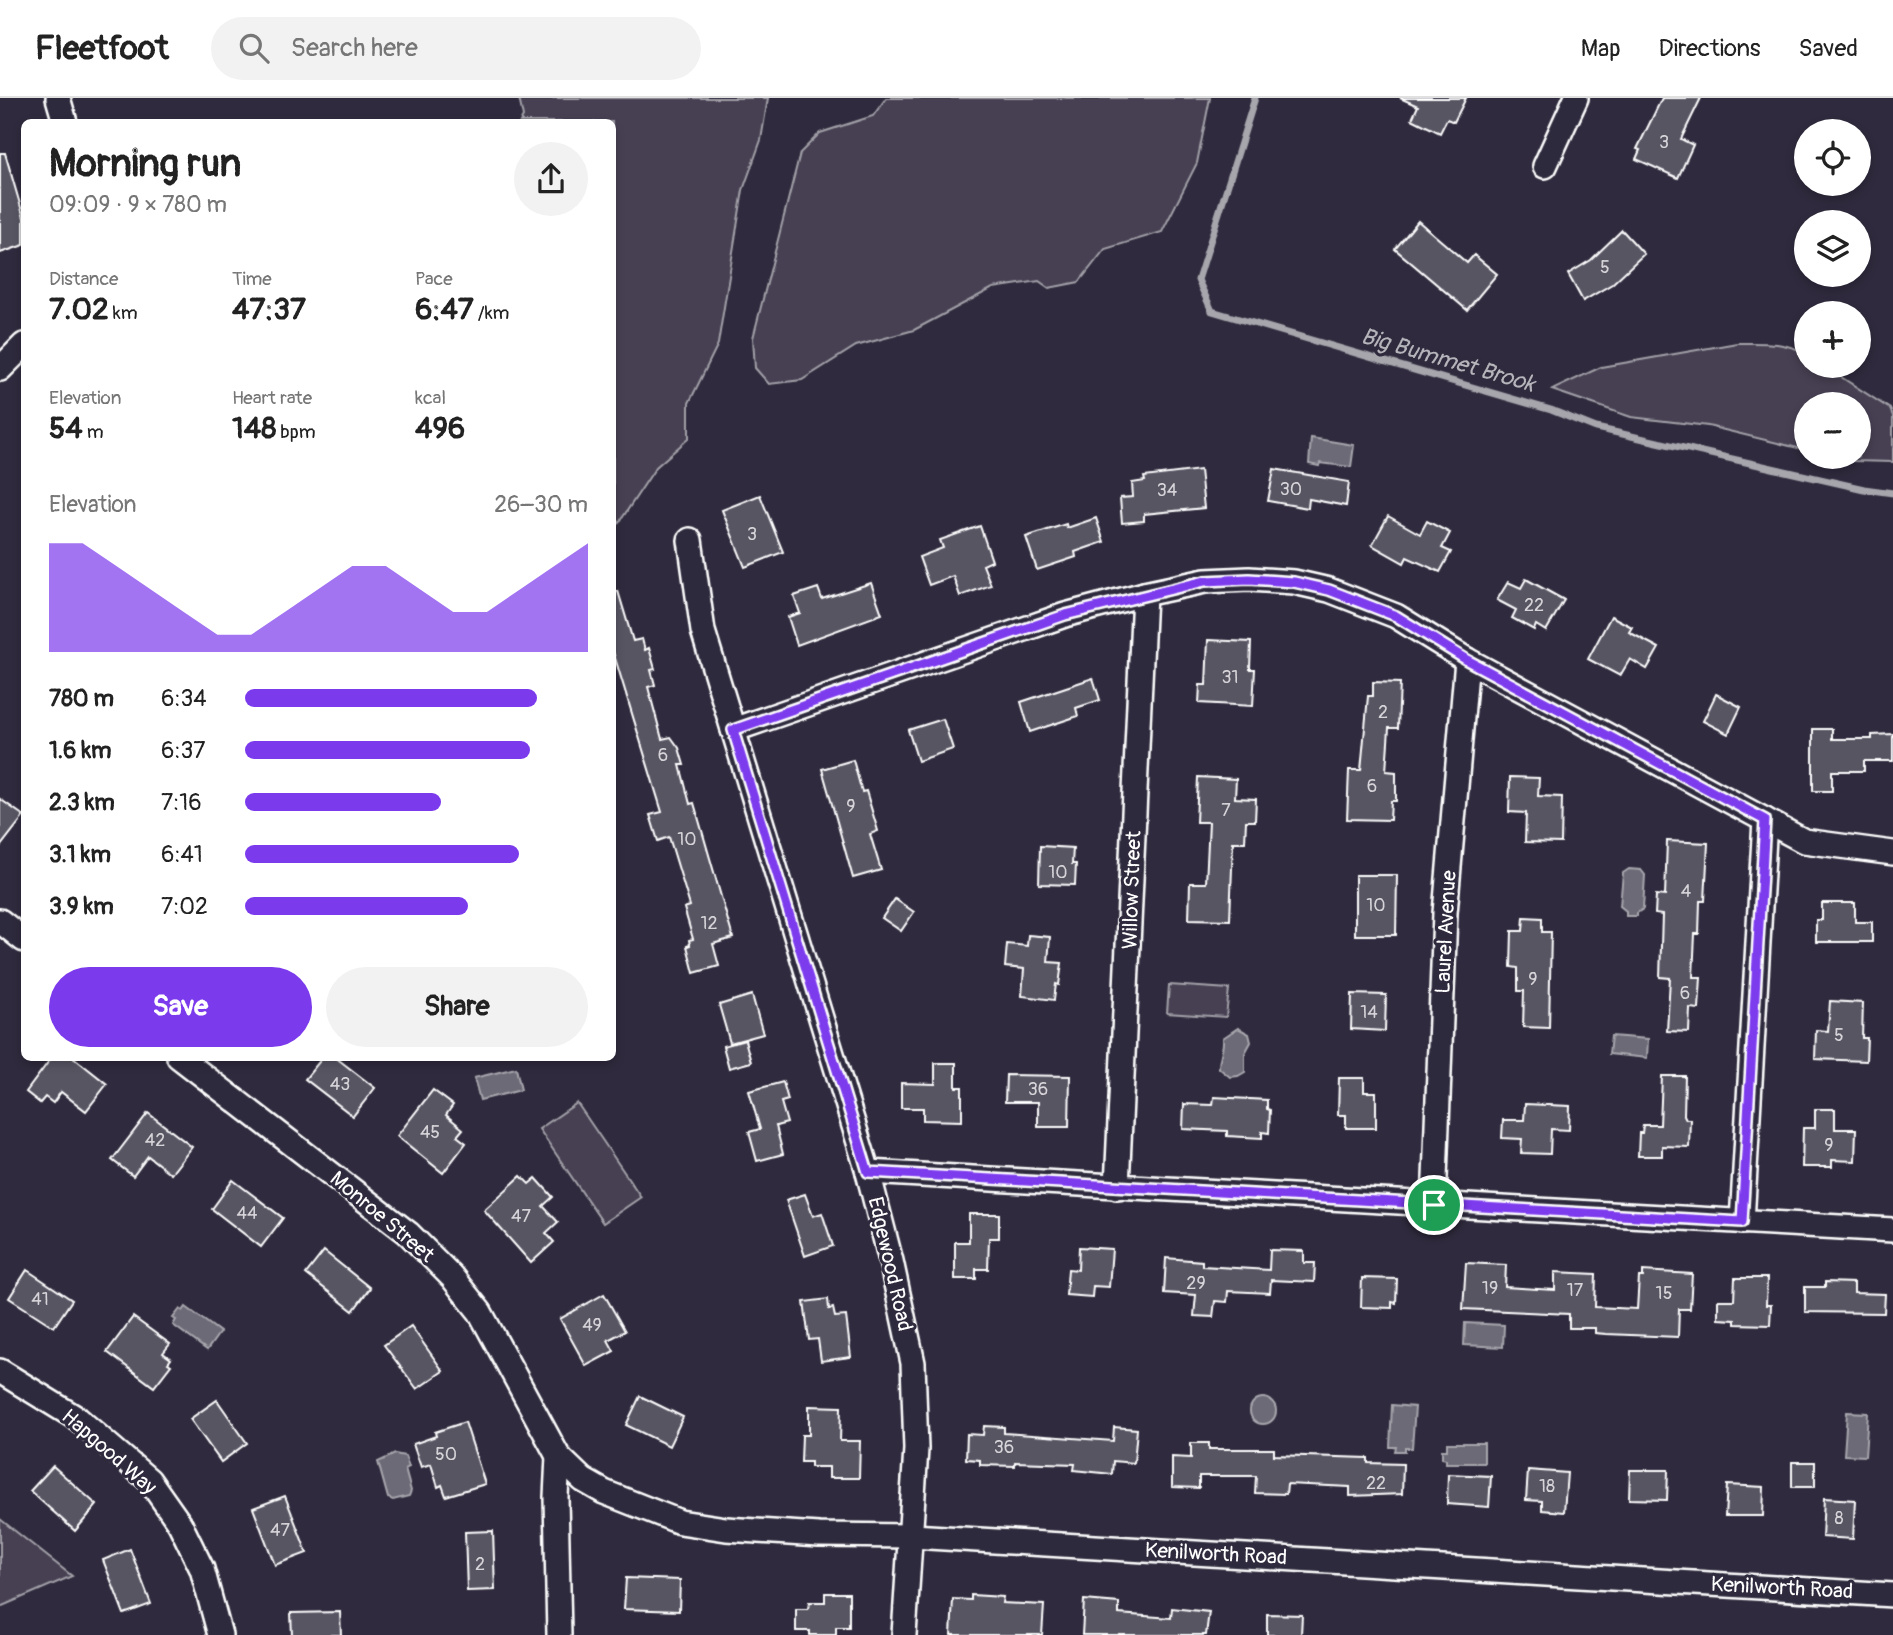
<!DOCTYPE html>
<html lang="en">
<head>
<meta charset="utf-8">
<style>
	body { margin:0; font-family:Pangolin,sans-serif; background:#f2f2f2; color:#222; height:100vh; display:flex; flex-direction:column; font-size:26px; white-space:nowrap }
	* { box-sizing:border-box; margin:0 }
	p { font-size:23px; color:#767676 }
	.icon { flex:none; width:38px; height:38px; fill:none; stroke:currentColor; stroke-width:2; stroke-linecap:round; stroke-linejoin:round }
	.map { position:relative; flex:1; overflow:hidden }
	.sheet { position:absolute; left:21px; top:21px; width:595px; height:942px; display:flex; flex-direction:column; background:#fff; border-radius:10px; box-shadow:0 4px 10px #0003 }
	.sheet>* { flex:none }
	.fabs { position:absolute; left:1794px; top:21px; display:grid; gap:14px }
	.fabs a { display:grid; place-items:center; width:77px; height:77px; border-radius:50%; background:#fff; box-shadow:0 4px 10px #0003; font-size:35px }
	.pin { position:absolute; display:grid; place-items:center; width:60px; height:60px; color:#fff; margin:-30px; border:4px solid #fff; border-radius:50%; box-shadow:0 2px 7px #0007 }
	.round { display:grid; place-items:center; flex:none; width:74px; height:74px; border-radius:37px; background:#f2f2f2 }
	.head { display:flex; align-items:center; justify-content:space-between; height:119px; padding:0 28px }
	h1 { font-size:38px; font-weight:800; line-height:52px }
	.metrics { display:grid; grid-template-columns:repeat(3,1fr); gap:10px; height:119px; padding:7px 28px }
	.metrics div { display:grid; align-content:center }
	.metrics b { font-size:30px; font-weight:800 }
	.metrics small { font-size:19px; font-weight:400 }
	.metrics p { font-size:19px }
	.chart { height:196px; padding:14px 28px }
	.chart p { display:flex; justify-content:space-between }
	.chart svg { width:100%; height:126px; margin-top:7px; fill:#7c3aed; opacity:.7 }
	.cta { display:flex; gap:14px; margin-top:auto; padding:14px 28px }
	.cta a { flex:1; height:80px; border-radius:42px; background:#7c3aed; color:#fff; font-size:28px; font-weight:800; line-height:80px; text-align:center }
	.cta a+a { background:#f2f2f2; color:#222 }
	ul { padding:0 28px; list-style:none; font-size:23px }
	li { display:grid; grid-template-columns:112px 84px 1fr; align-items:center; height:52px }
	li i { height:18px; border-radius:9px; background:#7c3aed }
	header { display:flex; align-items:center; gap:42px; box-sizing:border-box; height:98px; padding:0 35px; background:#fff; border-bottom:2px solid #e0e0e0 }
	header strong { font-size:33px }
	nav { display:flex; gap:38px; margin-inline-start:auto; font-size:24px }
	.search { width:490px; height:63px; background:#f2f2f2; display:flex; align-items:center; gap:18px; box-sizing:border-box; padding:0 24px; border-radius:38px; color:#767676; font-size:26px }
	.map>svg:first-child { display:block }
</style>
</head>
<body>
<header>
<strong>Fleetfoot</strong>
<div class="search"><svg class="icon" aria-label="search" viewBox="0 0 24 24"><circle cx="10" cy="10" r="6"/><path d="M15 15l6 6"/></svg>Search here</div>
<nav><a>Map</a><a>Directions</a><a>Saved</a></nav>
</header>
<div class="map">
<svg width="1893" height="1537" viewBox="0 0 1893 1537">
	<rect width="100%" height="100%" fill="#2f2a3d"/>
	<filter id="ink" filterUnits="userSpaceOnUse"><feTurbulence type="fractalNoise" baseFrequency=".0143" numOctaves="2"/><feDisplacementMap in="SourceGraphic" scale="14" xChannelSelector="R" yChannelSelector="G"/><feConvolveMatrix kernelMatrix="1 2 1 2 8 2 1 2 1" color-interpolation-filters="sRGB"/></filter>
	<g filter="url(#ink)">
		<g fill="#464152" stroke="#a2a0a8" stroke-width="2">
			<path d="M519,0H768L761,42L743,92L718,246L689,305V340L656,369L613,434L612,24H520L523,19Z"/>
			<path d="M886,0H1210L1197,65L1162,134L1105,151L1079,184L1049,190L1039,183L993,190L914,232L856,248L802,282L769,286L755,270L753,240L800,55L820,35L873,18Z"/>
			<path d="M1737,245C1762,245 1785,243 1806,256V268H1824L1890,311L1893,318V364L1852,363L1836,359H1858V306H1806V352L1708,328L1631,319L1552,292L1601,269Z"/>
			<path d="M1169,887L1229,891L1226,919L1167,915Z"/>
			<path d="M577,1005L641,1099L603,1125L539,1031Z"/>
			<path d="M0,1421L72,1478L0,1509Z"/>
		</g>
		<g fill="#6d6a77" stroke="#a7a6ad" stroke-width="2">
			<path d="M1311,340L1354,347L1351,369L1320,365L1319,368L1309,366Z"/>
			<path d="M1629,771L1641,772L1645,777L1643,811L1637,815V818H1626V813L1620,808L1623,775Z"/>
			<path d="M1238,930L1249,936L1251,944L1245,955V974L1238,978L1230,979L1219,970C1219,958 1224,951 1223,940Z"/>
			<path d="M1611,938L1648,941L1647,960L1609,956Z"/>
			<path d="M516,970L521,992L480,1002L474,980Z"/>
			<path d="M186,1209L220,1234L207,1252L173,1227L176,1222L173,1220L180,1211L183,1213Z"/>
			<path d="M1465,1225L1504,1227L1503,1249L1464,1247Z"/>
			<circle cx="1263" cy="1313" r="13"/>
			<path d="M1392,1307L1415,1309L1412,1350H1405V1353H1395L1396,1349H1390Z"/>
			<path d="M1847,1314L1868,1315L1865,1358L1844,1357Z"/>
			<path d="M1447,1345H1484V1365H1446V1361L1442,1360V1352H1447Z"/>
			<path d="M395,1356L405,1358L409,1369L405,1371L411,1393L409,1398L393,1402L388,1400L378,1364Z"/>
		</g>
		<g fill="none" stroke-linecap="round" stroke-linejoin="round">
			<path stroke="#a7a6ad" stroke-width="7" d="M1255,0L1198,182L1212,213L1551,312L1596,330L1864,391L1893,395"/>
		</g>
		<g fill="#595564" stroke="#fff" stroke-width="2">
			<path d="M1400,0H1466L1454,24L1447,21L1440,35L1412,21L1418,8Z"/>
			<path d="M1662,0H1701L1681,41L1693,47L1678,80L1636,61L1640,52L1637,51Z"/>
			<path d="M0,55H5L24,120V147L0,155Z"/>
			<path d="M1418,123L1467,165L1474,157L1497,176L1467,212L1395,151Z"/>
			<path d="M1622,132L1644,156L1612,186L1583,203L1568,176L1591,162Z"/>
			<path d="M1274,371L1349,384L1346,408L1309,401L1308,410L1268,403Z"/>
			<path d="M1200,372L1204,410L1144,416V423L1122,425L1120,400L1133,399L1132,385L1145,383L1144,379Z"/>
			<path d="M760,397L783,454L745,469L722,412Z"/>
			<path d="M1388,418L1420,436L1427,423L1450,435L1442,450L1451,454L1440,474L1407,459L1404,465L1372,447Z"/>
			<path d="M1096,420L1104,444L1075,454L1076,459L1037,472L1026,439L1066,426L1067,430Z"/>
			<path d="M980,428L992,463L983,467L991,487L960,498L953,478L929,487L919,459L943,450L940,442Z"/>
			<path d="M1526,481L1564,502L1546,533L1536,527L1534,532L1512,520L1516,512L1497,502L1508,484L1521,490Z"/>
			<path d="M871,485L882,516L797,547L788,519L800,515L794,498L818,490L822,501Z"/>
			<path d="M618,493L633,543L642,541L645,552L649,550L655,571L651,572L655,587L648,589L662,641L671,639L679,650L684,667H680L690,706L694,705L733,840L713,846L719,868L694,875L687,848L690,847L689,842L693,841L684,810L690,808L669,739L658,743L650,717L662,714L612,550V494Z"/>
			<path d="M1611,518L1632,529L1629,534L1659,550L1647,571L1630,561L1620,578L1588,561Z"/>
			<path d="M1208,542L1251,544L1250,571H1255L1253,608L1199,605L1200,587H1206Z"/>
			<path d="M1093,580L1100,602L1076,610L1078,618L1030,634L1021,604Z"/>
			<path d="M1373,584L1400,585L1398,630H1389L1386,673L1396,674V703H1391L1390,722L1347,721L1349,672H1361L1368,598H1373Z"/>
			<path d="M1716,596L1741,609L1728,636L1703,623Z"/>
			<path d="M943,621L953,651L918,663L908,632Z"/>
			<path d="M1813,631H1832V641H1872V637L1893,636V663H1864V673H1832V693H1813Z"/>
			<path d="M853,662L862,694L866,693L878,733L870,736L881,772L853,780L822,671Z"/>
			<path d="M1198,679L1236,681L1235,700L1256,701L1255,723H1246L1245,744H1233L1230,822L1189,821L1190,785H1206L1209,724H1196Z"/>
			<path d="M1510,679L1539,680L1538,698L1562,699L1561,745L1525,744L1526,715L1509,714Z"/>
			<path d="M0,701L24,718L0,749Z"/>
			<path d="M1667,743L1708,745L1705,803H1700L1699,836H1695L1693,879H1701L1699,911L1690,910L1689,934L1667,933L1670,880L1660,879L1662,817L1655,816L1656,797L1665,798Z"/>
			<path d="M1040,748L1073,750L1072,766H1076L1075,787L1039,786Z"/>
			<path d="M1355,777H1397L1396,837H1355Z"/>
			<path d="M895,801L914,814L901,833L882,820Z"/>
			<path d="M1822,805H1855V824H1872V844H1816V822H1822Z"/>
			<path d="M1524,819L1542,820V834H1551L1549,930L1523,929L1524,893H1518V870L1511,869L1512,833H1523Z"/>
			<path d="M1028,837L1050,839L1048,864L1062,865L1059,887L1056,886L1054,902L1022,898L1024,871L1005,869L1007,846L1027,848Z"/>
			<path d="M1352,896L1386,897L1385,933L1351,931Z"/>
			<path d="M752,897L763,936L730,945L719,907Z"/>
			<path d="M1830,903L1863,905L1862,940H1867L1866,963L1815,961L1816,932L1828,933Z"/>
			<path d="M745,942L751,964L729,970L723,948Z"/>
			<path d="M52,959H73L107,986L86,1013L61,994L53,1005L45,999L40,1005L26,994Z"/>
			<path d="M323,959H335L375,990L353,1018L305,981Z"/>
			<path d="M935,965H956V989H962V1023L923,1022V1010H901V985L935,986Z"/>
			<path d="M1006,977L1070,978L1069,1029H1038V1004H1005Z"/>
			<path d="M1662,978H1685L1684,1017L1686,1021H1690L1689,1049L1662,1048V1058H1638L1639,1035H1642L1643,1027H1660Z"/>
			<path d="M1339,980H1364V994H1376V1030H1346V1017H1338Z"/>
			<path d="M783,984L788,1002L781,1004L787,1025L776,1028L783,1056L757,1063L749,1034L760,1031L749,993Z"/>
			<path d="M433,992L453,1007L446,1017L463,1031L457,1038L466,1045L443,1075L397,1038Z"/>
			<path d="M1214,999L1267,1002V1011L1270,1012L1269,1035L1262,1034V1040L1227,1038V1033L1183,1031L1184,1006L1213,1007Z"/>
			<path d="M1525,1006L1570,1008L1569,1032L1551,1031L1550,1056L1521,1055L1522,1041L1502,1040L1503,1022H1524Z"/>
			<path d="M1815,1011H1835V1031H1856L1855,1063L1832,1062V1069H1802L1803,1030H1815Z"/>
			<path d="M148,1015L192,1049L171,1076L148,1058L133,1078L112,1062Z"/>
			<path d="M521,1078L529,1086L536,1080L553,1099L543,1108L558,1124L546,1135L554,1144L531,1165L484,1112Z"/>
			<path d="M233,1082L283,1120L261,1149L212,1111Z"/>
			<path d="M805,1096L813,1118L822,1115L833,1148L805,1158L786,1102Z"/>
			<path d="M969,1116H999V1140H989L988,1171H976V1181H955V1144H969Z"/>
			<path d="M1079,1149L1112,1151L1109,1189L1093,1188L1092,1199L1066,1197L1068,1171L1078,1172Z"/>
			<path d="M1270,1152L1304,1153V1165H1315L1314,1184L1271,1182L1270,1195L1228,1193L1227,1204L1215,1203L1213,1219L1194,1218L1196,1197L1164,1195L1166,1160L1202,1163V1168L1269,1172Z"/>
			<path d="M324,1153L370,1190L353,1213L306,1176Z"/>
			<path d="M1466,1165L1506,1167L1505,1189L1555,1192V1174L1596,1176L1595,1209L1637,1211L1639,1179H1643V1173L1692,1176L1690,1211H1679L1678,1239L1606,1236L1595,1235V1230H1569V1216L1463,1211Z"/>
			<path d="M27,1172L72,1202L54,1229L9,1200Z"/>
			<path d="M1362,1180L1397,1181L1396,1205L1392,1204V1210L1361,1209Z"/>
			<path d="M1735,1180H1767L1766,1207H1771L1770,1227L1735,1226V1222L1718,1221V1202H1734Z"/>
			<path d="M1825,1184L1854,1185V1195L1885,1196L1884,1215L1805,1214V1189H1825Z"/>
			<path d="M604,1196L625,1233L608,1242L614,1253L586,1268L560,1221Z"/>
			<path d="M828,1201L829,1211L833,1210L835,1219L846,1218L851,1259L821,1263L818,1241L809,1242L804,1204Z"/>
			<path d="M133,1219L170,1246L163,1255L171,1261L168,1265L171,1267L154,1289L107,1254Z"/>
			<path d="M411,1228L443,1273L417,1291L384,1247Z"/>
			<path d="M640,1298L683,1319L669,1348L626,1327Z"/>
			<path d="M217,1302L247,1345L221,1364L190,1321Z"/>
			<path d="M809,1308L841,1309L840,1343H860L859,1380H829V1369H811V1364H801L802,1337H809Z"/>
			<path d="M465,1324L485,1386L446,1398L442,1387L438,1389L431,1366L421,1369L413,1346L436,1338L435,1334Z"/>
			<path d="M984,1328L1004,1329V1335L1113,1343L1114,1329L1137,1331L1134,1365L1113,1363L1112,1376L1074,1372L1075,1366L1015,1364V1368L980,1367V1362L966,1361L967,1336L983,1337Z"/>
			<path d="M1191,1345H1209V1351H1274V1357L1368,1360V1365L1403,1366L1402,1396L1350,1398V1389L1287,1386L1286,1396L1255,1395L1256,1378H1199V1390L1172,1389V1359L1191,1360Z"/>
			<rect x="1792" y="1364" width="23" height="25"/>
			<path d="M53,1368L97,1407L75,1433L30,1393Z"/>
			<path d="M1528,1372L1567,1375L1564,1414L1542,1412V1403L1526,1402Z"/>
			<path d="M1630,1372H1668L1667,1402L1629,1401Z"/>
			<path d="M1448,1376L1491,1378L1489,1409L1447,1406Z"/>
			<path d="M1727,1387L1764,1389L1763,1418H1725Z"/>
			<path d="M285,1398L307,1455L275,1467L253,1410Z"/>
			<path d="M1824,1400L1855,1402L1853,1441L1822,1439Z"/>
			<path d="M493,1433L495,1492L467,1493L465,1434Z"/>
			<path d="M130,1451L151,1506L124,1516L103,1462Z"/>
			<path d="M626,1480L680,1482L679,1513L624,1511Z"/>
			<path d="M825,1495H849V1529H836V1537H810V1533H796V1511H808L809,1504H825Z"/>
			<path d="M971,1497L1003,1499L1002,1505L1044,1507L1042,1537H951L953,1501L971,1502Z"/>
			<path d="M1084,1502L1119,1505V1516L1171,1520L1172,1510L1209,1514L1206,1537H1082Z"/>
			<path d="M340,1514L341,1537H292L291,1515Z"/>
			<path d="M1267,1516L1302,1517L1301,1537H1267Z"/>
		</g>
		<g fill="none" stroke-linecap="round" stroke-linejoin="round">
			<g stroke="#fff" stroke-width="28">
				<g id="minor">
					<path d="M58,0L65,24"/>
					<path d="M1545,68L1576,0"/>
					<path d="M0,271L24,247"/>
					<path d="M690,442L703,533L868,1074L891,1163L913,1265L916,1351L904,1537"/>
					<path d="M733,632L1065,517L1144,496L1205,483L1249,481L1294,484L1329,492L1396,518L1467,562L1804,743L1893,755"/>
					<path d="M0,823L24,842"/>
					<path d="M179,959L408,1135L452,1179L480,1214L558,1358L583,1382L604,1394L680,1424L726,1431L819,1437L912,1438L1893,1497"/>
					<path d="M868,1074L1893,1132"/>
					<path d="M1117,1089L1144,496"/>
					<path d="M1434,1107L1445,815L1467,562"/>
					<path d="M1742,1124L1765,722"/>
					<path d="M0,1273L78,1321L149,1382L180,1426L202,1471L220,1537"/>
					<path d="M558,1358L556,1399L559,1537"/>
				</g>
			</g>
			<use href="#minor" stroke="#2f2a3d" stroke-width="23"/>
		</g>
	</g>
	<g fill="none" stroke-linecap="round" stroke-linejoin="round" filter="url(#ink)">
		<g stroke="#fff" stroke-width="14">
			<path id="route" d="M1249,481L1294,484L1329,492L1396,518L1467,562L1765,722L1742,1124L868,1074L733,632L1065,517L1205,483Z"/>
		</g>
		<use href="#route" stroke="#7c3aed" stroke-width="9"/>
	</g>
	<g text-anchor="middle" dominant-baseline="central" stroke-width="6" stroke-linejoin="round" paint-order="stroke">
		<g font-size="18" fill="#d6d4d8">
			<text x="1664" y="44">3</text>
			<text x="1605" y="169">5</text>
			<text x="1291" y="391">30</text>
			<text x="1167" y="392">34</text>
			<text x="752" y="436">3</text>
			<text x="1534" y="507">22</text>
			<text x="1230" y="579">31</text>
			<text x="1383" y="614">2</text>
			<text x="663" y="657">6</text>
			<text x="1372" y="688">6</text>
			<text x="851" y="708">9</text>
			<text x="1226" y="712">7</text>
			<text x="687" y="741">10</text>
			<text x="1058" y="774">10</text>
			<text x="1686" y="793">4</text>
			<text x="1376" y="807">10</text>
			<text x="709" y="825">12</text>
			<text x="1533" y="881">9</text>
			<text x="1685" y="895">6</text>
			<text x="1369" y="914">14</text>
			<text x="1839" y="937">5</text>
			<text x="340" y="986">43</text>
			<text x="1038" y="991">36</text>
			<text x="430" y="1034">45</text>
			<text x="155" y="1042">42</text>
			<text x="1829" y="1047">9</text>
			<text x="247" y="1115">44</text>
			<text x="521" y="1118">47</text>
			<text x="1196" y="1185">29</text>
			<text x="1490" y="1190">19</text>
			<text x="1575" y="1192">17</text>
			<text x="1664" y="1195">15</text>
			<text x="40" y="1201">41</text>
			<text x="592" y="1227">49</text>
			<text x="1004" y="1349">36</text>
			<text x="446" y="1356">50</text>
			<text x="1376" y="1385">22</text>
			<text x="1547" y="1388">18</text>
			<text x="1839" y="1420">8</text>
			<text x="280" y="1432">47</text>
			<text x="480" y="1466">2</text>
		</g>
		<g font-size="21" fill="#fff" stroke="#2f2a3d">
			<text transform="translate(1132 792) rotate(-88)">Willow Street</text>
			<text transform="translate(1446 834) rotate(-87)">Laurel Avenue</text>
			<text transform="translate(382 1119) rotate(40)">Monroe Street</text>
			<text transform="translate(890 1166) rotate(77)">Edgewood Road</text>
			<text transform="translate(109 1354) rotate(41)">Hapgood Way</text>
			<text transform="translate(1216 1456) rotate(3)">Kenilworth Road</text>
			<text transform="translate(1782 1490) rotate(3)">Kenilworth Road</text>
		</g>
		<g font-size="23" font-style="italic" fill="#b6b4bb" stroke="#2f2a3d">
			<text transform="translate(1448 262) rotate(16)">Big Bummet Brook</text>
		</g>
	</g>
</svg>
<div class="fabs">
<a><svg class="icon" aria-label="locate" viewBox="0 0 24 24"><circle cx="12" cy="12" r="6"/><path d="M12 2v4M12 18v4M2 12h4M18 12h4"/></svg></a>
<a><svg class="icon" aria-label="layers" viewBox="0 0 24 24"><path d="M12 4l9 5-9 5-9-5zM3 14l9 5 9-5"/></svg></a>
<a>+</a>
<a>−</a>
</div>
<div class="pin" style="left:1434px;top:1107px;background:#1e9e55"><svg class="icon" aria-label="arrive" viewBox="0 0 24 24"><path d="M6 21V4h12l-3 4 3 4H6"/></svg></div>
<section class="sheet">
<div class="head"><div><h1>Morning run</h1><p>09:09 · 9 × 780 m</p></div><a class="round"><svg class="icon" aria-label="share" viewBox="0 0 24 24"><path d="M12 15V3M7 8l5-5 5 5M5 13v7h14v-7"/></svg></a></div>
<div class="metrics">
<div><p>Distance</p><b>7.02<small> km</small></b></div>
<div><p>Time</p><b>47:37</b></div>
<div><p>Pace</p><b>6:47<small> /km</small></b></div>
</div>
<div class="metrics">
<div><p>Elevation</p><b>54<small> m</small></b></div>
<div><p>Heart rate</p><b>148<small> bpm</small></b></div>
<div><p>kcal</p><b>496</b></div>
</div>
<div class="chart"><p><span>Elevation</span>26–30 m</p>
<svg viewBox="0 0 160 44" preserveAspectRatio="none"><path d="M0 44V6L10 6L20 14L30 22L40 30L50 38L60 38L70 30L80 22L90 14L100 14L110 22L120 30L130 30L140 22L150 14L160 6V44z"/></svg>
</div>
<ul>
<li><b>780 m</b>6:34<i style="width:85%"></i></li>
<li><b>1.6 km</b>6:37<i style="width:83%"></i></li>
<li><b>2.3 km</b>7:16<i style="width:57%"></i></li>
<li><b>3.1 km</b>6:41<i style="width:80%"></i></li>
<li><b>3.9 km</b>7:02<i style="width:65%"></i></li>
</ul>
<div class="cta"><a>Save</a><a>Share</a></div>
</section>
</div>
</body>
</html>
